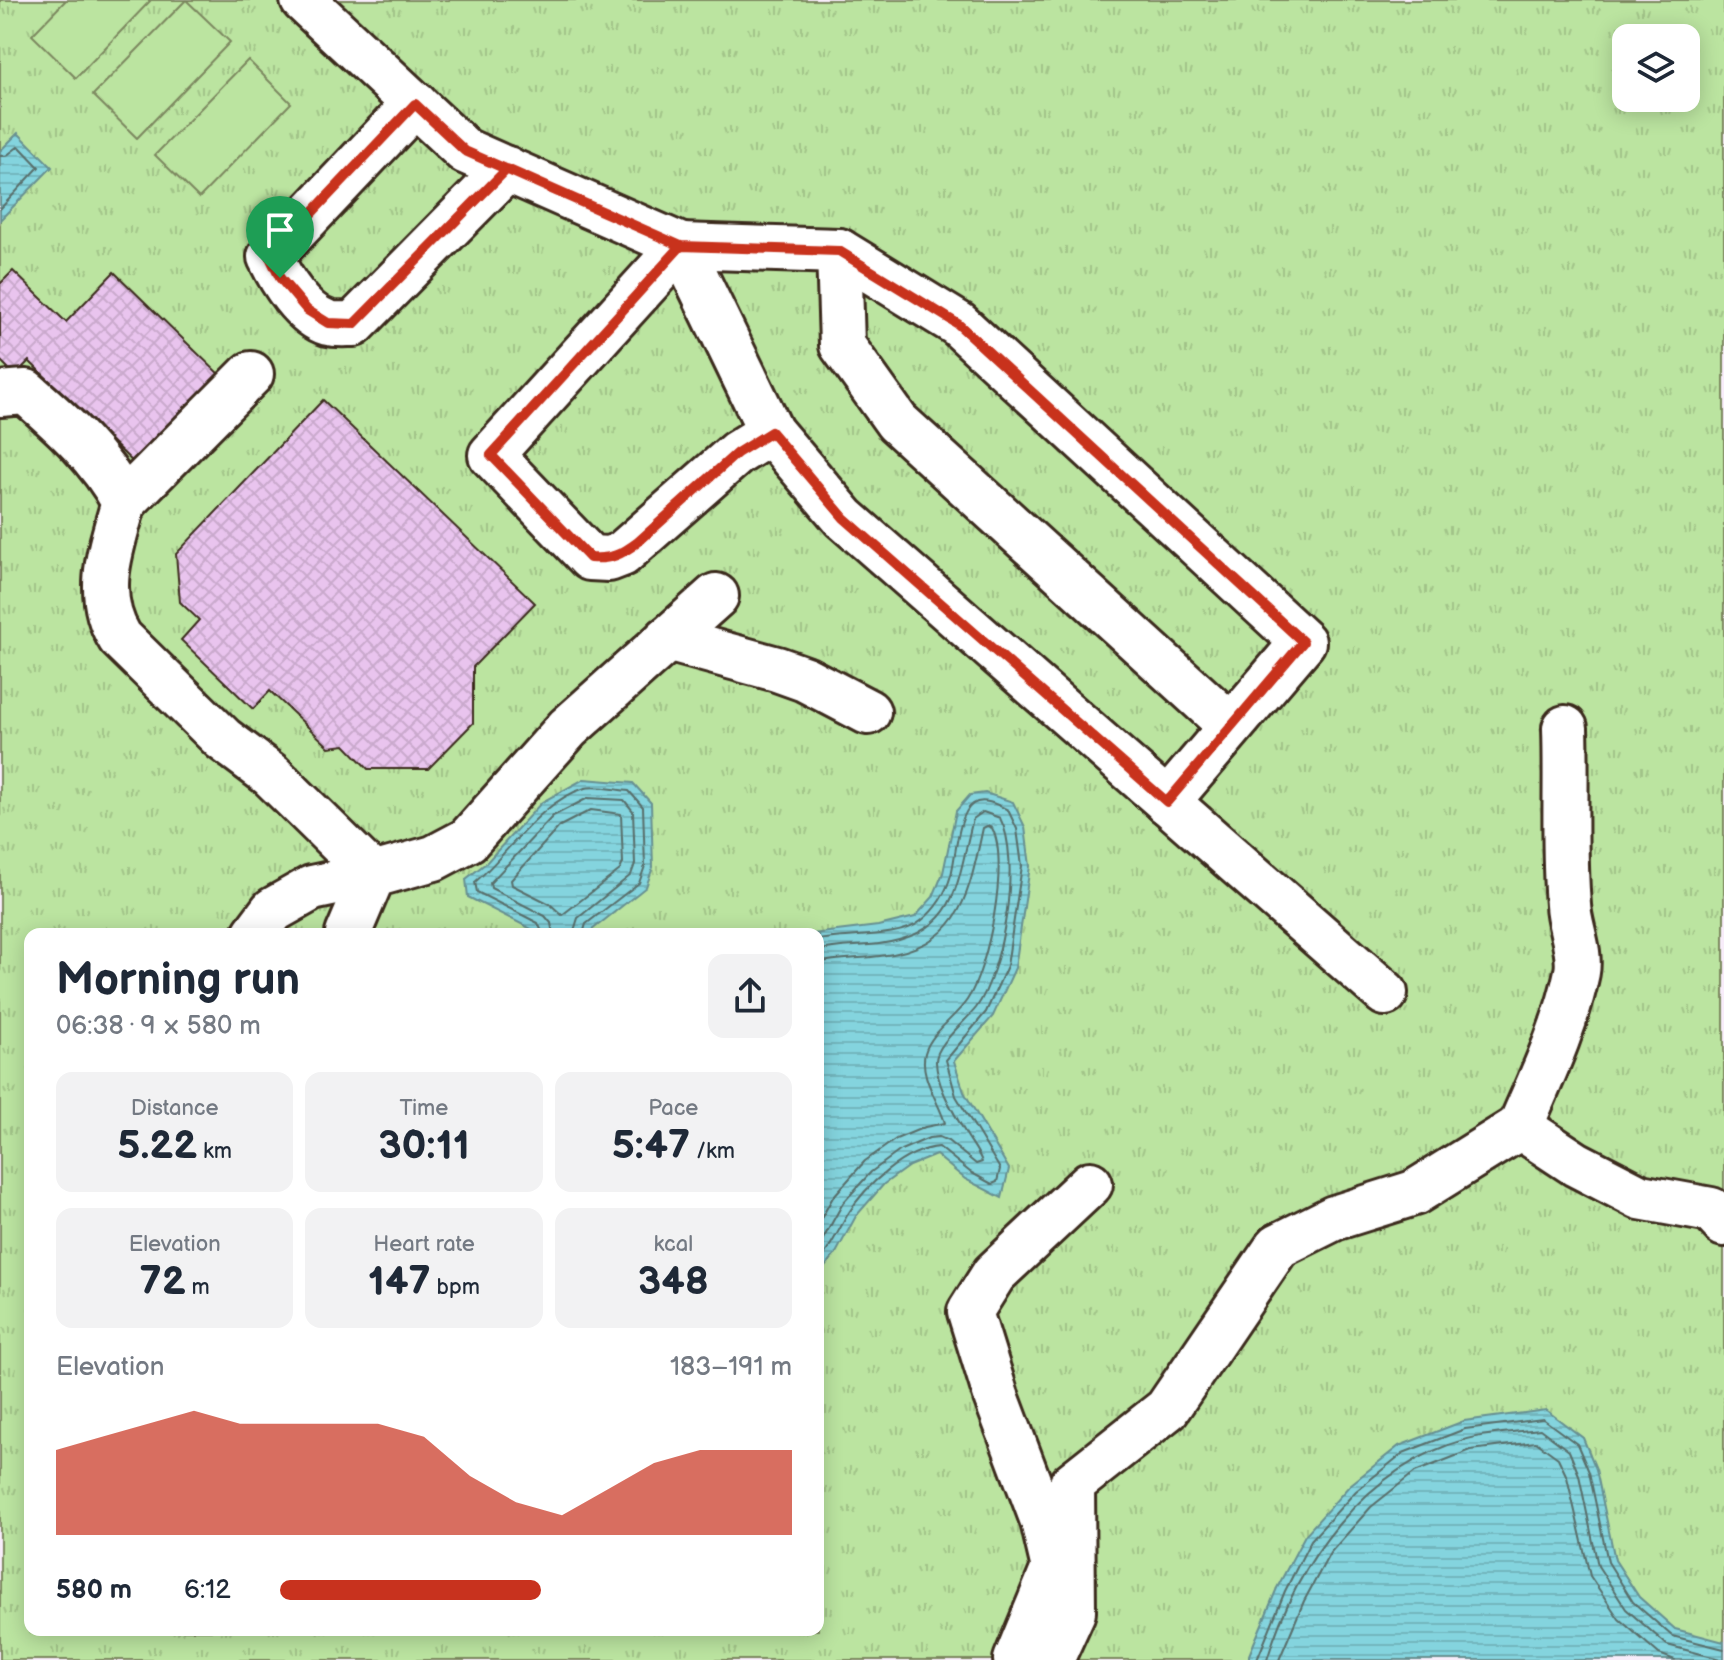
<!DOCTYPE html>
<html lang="en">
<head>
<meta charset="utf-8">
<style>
	body { margin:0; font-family:"Balsamiq Sans",sans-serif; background:#f2f2f3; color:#1f2937; height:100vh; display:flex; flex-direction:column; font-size:30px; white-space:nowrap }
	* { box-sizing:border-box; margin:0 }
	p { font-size:26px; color:#747a83 }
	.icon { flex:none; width:44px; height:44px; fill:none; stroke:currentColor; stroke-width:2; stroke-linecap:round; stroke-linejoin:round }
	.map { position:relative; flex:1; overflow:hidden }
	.panel { position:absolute; left:24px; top:928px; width:800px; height:708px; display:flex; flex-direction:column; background:#fff; border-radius:16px; box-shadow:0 4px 20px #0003 }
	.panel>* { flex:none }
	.fabs { position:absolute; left:1612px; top:24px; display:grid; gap:16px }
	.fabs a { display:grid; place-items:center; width:88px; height:88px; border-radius:16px; background:#fff; box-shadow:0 4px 20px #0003; font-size:40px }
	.pin { position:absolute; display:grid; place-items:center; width:68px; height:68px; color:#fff; margin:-82px -34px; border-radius:50% 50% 50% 0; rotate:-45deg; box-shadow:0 0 8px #0007 }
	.pin .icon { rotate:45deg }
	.round { display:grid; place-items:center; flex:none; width:84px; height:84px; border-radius:16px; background:#f2f2f3 }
	.overview { display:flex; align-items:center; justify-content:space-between; height:136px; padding:0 32px }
	h1 { font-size:44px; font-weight:700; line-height:60px }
	.metrics { display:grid; grid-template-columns:repeat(3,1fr); gap:12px; height:136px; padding:8px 32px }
	.metrics div { display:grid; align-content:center; border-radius:16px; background:#f2f2f3; text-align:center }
	.metrics b { font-size:40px; font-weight:700 }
	.metrics small { font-size:22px; font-weight:400 }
	.metrics p { font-size:22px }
	.chart { height:224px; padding:16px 32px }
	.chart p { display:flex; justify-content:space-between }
	.chart svg { width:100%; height:144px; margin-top:8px; fill:#c8321e; opacity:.7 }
	ul { padding:0 32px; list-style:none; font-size:26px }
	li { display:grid; grid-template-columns:128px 96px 1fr; align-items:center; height:60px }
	li i { height:20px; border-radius:10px; background:#c8321e }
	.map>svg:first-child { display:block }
</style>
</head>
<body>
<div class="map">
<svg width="1724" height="1660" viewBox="0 0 1724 1660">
	<defs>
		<pattern id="grass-tufts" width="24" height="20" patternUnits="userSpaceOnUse" patternTransform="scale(2)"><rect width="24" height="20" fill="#bbe4a0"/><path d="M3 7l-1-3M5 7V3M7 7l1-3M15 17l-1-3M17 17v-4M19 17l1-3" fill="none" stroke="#a2c489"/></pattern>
		<pattern id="water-rules" width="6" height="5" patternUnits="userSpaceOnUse" patternTransform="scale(2)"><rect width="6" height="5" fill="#84d4de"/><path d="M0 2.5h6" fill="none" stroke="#73b6be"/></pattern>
		<pattern id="building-cross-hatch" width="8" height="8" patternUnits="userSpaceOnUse" patternTransform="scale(2)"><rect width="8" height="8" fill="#e9c4ee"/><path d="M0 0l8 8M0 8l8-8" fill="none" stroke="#c9a9cc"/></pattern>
	</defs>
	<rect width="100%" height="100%" fill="#f8edfa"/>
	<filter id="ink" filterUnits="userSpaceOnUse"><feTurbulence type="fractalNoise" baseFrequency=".0125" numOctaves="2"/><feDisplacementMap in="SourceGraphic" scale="16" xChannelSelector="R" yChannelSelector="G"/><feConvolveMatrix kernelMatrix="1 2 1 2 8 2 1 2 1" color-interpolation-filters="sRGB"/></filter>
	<g filter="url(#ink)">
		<path fill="url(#grass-tufts)" stroke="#7b875f" stroke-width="2" fill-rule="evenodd" d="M0,0H1724V1660H0ZM1626,38H1686V98H1626ZM30,934H818V1630H30Z"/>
		<g fill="#bbe4a0" stroke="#7b875f" stroke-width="2">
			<path d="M66,0H151L76,78L32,35Z"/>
			<path d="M186,0L230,42L137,138L93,95Z"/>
			<path d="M248,60L291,103L199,198L155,155Z"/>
		</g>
		<g fill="url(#water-rules)" stroke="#679091" stroke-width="2">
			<path d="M18,133L52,167L0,220V151Z"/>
			<path d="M584,779L633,783L651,803L653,867L646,887L587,934H541L468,897L466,879L486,863L542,802Z"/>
			<path d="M985,793L1013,802L1025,827L1030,866L1015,968L993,1016L954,1061L964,1092L1009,1169L1002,1198L965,1179L936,1155L909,1166L884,1184L856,1216L835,1255L818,1275V934H812L878,926L915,917L933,897L943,873L956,811L970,795Z"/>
			<path d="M1546,1410L1583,1438L1596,1469L1615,1560L1639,1597L1675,1629L1724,1642V1660H1249V1655L1277,1588L1305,1535L1350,1485L1399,1446L1464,1421Z"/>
		</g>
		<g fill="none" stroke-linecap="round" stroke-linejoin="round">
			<g stroke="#586e6b" stroke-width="2">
				<path d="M0,156H6L19,146L39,167L0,209"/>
				<path d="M591,810L621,814L623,863L620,870L562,915L550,904L512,885L511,880L560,826Z"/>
				<path d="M543,934L538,923L477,892L475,882C510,852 539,802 585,788C597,785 616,790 629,791L643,807L645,866L639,883L586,924L583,934"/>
				<path d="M553,934L551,923L545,916L491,888L490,883L553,816L588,798L624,800L633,811L635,864L631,875L578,918L573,934"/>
				<path d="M818,940C845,934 900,939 921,921C936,909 946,893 951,875C956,857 957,815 973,804C983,797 998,805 1008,810L1017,829L1022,866L1007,966L986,1012L946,1060L956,1096L1000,1169L997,1182L992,1184L970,1172L939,1147C904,1150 865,1186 848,1214C838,1231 831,1248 818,1263"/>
				<path d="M818,951C837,945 859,947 879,944C960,933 956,883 973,819L983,812L1000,818C1022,859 1003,971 976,1008C966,1021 935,1045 936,1062C937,1088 955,1114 967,1136C972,1144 979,1153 982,1162L976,1164L948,1141L939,1137L929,1138L901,1150L871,1172L843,1203L818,1248"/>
				<path d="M818,963C838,958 860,959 880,956C962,946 968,896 983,828L987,826L992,828C1010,861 988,969 967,1000C955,1018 931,1032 925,1053C919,1076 939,1102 945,1123L925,1127L896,1139L865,1161L833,1197L818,1224"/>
				<path d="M1257,1660L1285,1591L1311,1540L1356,1491L1403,1453L1465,1429L1543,1419L1577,1444L1589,1472L1608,1562L1633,1602L1672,1636L1724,1649"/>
				<path d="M1267,1660C1296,1562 1365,1467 1467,1439C1490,1433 1516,1432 1540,1429L1569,1451L1579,1475L1598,1566L1626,1609L1667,1645L1724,1660"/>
				<path d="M1279,1660L1304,1601L1330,1553L1371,1507L1415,1472L1471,1450L1536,1442L1558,1458L1567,1477L1590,1576L1619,1619L1659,1654L1675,1660"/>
			</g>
		</g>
		<g fill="url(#building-cross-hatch)" stroke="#3b2a1e" stroke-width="2">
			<path d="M13,271L66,322L114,272L224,379L138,467L29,361L15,375L0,360V284Z"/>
			<path d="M323,400L535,603L473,667V723L428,769H368L345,745L329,747L270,691L253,709L181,640L199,620L180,602L176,554Z"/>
		</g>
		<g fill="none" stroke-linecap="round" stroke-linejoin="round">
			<g stroke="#3b2a1e" stroke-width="50">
				<g id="minor">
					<path d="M303,0L465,151L681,246L771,432L844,518L1385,993"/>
					<path d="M415,104L270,257C281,280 302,315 328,323C336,325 346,324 354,324L507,169"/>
					<path d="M839,251L842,345L897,422L1231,726"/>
					<path d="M0,394L26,392C64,425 100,457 124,502C111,548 93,594 120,638L223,739L271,775L373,875"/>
					<path d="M771,432L737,453L622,554L609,559L590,558L491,455L681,246L839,251L958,324L1303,642L1167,802"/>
					<path d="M124,502L251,374"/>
					<path d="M667,639L777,669L805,679L868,712"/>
					<path d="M255,934L273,910L312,888L373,875"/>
					<path d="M348,934L373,875L434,858L468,840L568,728L716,596"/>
					<path d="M1520,1127C1542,1076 1566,1026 1577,972C1581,951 1569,926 1568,905C1563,846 1567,787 1565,728"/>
					<path d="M1016,1660L1054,1568L1043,1521L996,1396L970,1312L994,1274L1090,1184"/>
					<path d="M1051,1660L1073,1612L1072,1484L1167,1409L1278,1246L1334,1218L1414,1193L1520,1127L1576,1164L1640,1197L1711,1210L1724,1224"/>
				</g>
			</g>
			<use href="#minor" stroke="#fff" stroke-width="44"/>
		</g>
	</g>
	<g fill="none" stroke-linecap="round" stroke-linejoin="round" filter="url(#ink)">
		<g stroke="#fff" stroke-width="16">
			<path id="route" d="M280,278L307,310L328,323L354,324L507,169L681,246L491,455L590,558C611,560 622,554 638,542L737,453L771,432L844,518L1167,802L1303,642L958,324L839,251L681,246L465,151L415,104L270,257L280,278"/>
		</g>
		<use href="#route" stroke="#c8321e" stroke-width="10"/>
	</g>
</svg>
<div class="fabs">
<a><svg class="icon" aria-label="layers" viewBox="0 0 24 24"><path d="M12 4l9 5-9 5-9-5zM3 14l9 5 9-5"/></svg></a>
</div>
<div class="pin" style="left:280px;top:278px;background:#1e9e55"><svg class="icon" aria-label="arrive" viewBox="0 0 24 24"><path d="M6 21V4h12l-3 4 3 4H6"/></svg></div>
<section class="panel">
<div class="overview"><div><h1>Morning run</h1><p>06:38 · 9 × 580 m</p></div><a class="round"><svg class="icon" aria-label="share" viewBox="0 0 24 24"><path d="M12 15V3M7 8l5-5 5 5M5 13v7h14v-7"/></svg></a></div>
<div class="metrics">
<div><p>Distance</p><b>5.22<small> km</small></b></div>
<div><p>Time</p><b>30:11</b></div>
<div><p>Pace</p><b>5:47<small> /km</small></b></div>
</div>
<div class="metrics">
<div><p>Elevation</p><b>72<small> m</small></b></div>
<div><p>Heart rate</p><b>147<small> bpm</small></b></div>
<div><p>kcal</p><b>348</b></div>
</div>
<div class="chart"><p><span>Elevation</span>183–191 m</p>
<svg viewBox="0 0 160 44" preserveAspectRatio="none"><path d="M0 44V18L10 14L20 10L30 6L40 10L50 10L60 10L70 10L80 14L90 26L100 34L110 38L120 30L130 22L140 18L150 18L160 18V44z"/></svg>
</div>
<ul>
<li><b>580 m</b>6:12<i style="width:51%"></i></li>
</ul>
</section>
</div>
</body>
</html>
